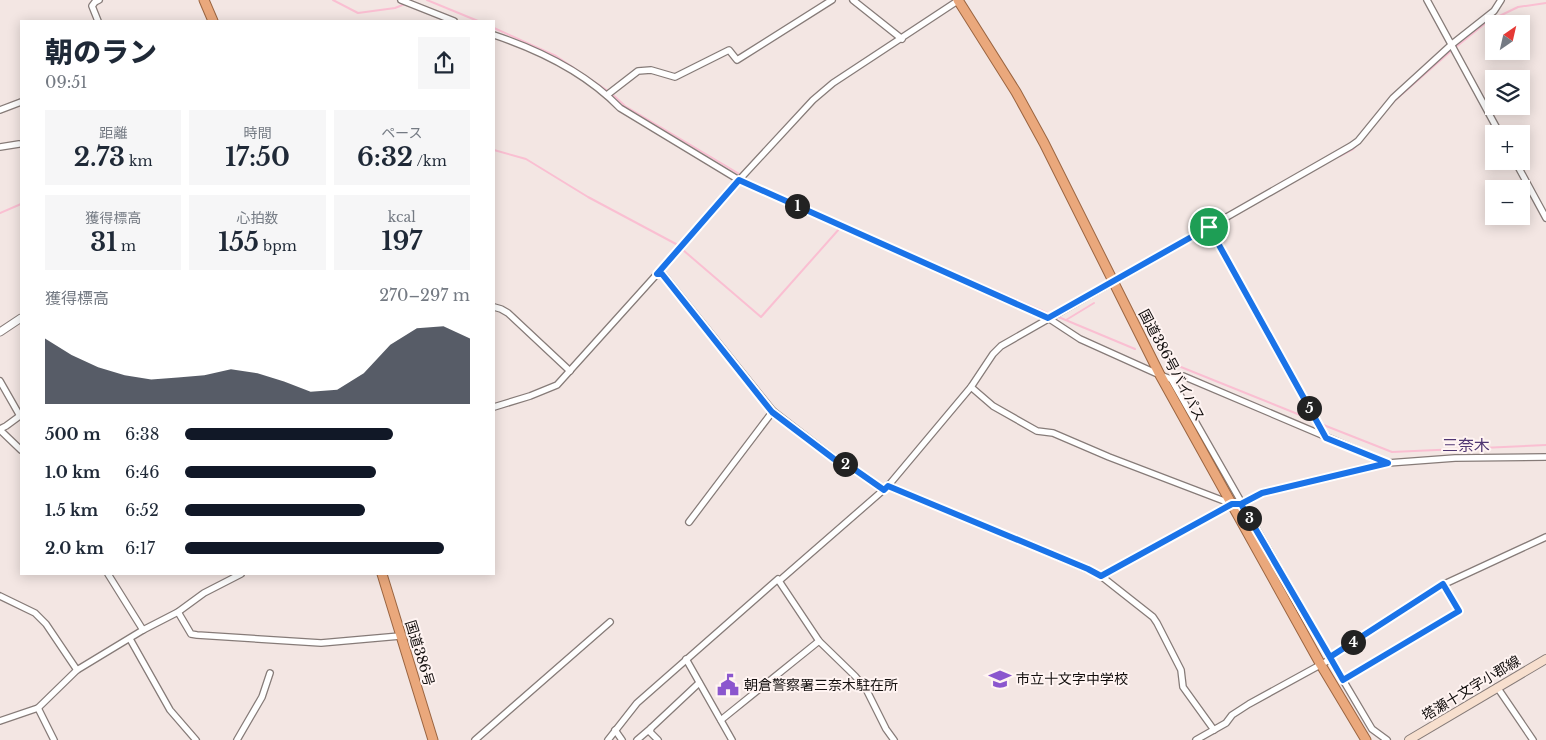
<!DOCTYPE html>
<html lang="ja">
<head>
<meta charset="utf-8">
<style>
	body { margin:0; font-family:"Libre Baskerville","Noto Sans JP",serif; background:#f6f6f7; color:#1f2937; height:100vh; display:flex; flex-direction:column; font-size:19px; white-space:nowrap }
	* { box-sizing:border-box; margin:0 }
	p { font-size:16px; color:#747a83 }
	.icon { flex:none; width:28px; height:28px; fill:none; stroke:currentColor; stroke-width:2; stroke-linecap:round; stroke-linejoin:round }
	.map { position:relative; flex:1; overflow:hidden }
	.sheet { position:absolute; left:20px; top:20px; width:475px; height:555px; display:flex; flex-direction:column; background:#fff; border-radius:0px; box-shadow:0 2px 12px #0003 }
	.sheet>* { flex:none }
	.needle { width:32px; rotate:34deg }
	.fabs { position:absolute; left:1485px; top:15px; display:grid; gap:10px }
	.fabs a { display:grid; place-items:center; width:45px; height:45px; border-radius:0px; background:#fff; box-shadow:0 2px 12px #0003; font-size:25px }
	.pin { position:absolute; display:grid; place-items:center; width:42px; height:42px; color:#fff; margin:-21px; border:2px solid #fff; border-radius:50%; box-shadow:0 1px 5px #0007 }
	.km { position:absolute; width:25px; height:25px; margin:-12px; border-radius:50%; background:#222; color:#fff; font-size:14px; line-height:25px; text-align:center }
	.round { display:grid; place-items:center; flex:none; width:52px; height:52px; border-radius:0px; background:#f6f6f7 }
	.summary { display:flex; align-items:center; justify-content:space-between; height:85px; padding:0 25px }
	h1 { font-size:28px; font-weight:800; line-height:38px }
	.stats { display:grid; grid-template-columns:repeat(3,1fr); gap:8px; height:85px; padding:5px 25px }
	.stats div { display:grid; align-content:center; border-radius:0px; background:#f6f6f7; text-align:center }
	.stats b { font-size:25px; font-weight:800 }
	.stats small { font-size:14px; font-weight:400 }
	.stats p { font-size:14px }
	.chart { height:140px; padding:10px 25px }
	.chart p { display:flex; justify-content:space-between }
	.chart svg { width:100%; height:90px; margin-top:5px; fill:#111827; opacity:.7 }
	ul { padding:0 25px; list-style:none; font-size:16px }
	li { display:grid; grid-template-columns:80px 60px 1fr; align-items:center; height:38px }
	li i { height:12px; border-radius:6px; background:#111827 }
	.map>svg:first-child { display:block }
</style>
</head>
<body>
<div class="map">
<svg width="1546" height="740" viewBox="0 0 1546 740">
	<rect width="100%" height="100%" fill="#f3e6e3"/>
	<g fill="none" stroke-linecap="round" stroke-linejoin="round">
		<g stroke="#fabfd2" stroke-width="2">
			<path d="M333,0L358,13L395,8L405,4"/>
			<path d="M427,0L478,21"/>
			<path d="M494,28L556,56L608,91"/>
			<path d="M612,94L625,106L741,175"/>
			<path d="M1392,103L1451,51L1487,22L1518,7L1546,3"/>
			<path d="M494,150L526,159L588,197L676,244L761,317L840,228"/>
			<path d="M1340,156L1353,149L1370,130"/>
			<path d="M745,179L802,205"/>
			<path d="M0,213L21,204"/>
			<path d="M884,242L1052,315"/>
			<path d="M1056,316L1135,349"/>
			<path d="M1066,320L1094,303"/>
			<path d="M1166,361L1315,421"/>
			<path d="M1321,424L1392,452L1546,445"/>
		</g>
		<g stroke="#867b78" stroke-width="8">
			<g id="minor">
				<path d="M401,0L454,21"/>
				<path d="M853,0L902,39"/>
				<path d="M1427,0L1500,134"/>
				<path d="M98,21L92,6L95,2L99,0"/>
				<path d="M494,35C539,50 587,74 620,108L739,180L1048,318L1080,339L1160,375L1171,379L1183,376L1388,463"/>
				<path d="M607,95L638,71L651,70L675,77L729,50L737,60L832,0"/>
				<path d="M0,110L21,102"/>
				<path d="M0,147L19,144"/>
				<path d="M1515,161L1546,218"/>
				<path d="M1209,227L1326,438"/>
				<path d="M657,274H663L773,411L835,459L844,462L884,490"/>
				<path d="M494,307L501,309L508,313L570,371"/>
				<path d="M1171,379L1343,680L1372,729L1387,740"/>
				<path d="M0,381L20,416"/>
				<path d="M971,387L993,406L1037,431L1053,433L1109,457L1232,504L1241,503L1262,493L1388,463L1455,458L1546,457"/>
				<path d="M494,407L530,396L557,385L657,274L739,180L813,100L833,83L959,0"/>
				<path d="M0,429L6,426L21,415"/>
				<path d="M0,430L21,450"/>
				<path d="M888,486L1087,569L1101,576L1153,617L1157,623L1181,670L1183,687L1214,730"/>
				<path d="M689,522L773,411"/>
				<path d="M108,574L143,630"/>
				<path d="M1101,576L1232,504"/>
				<path d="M779,581L819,641L855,676L866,689L886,729L894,740"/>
				<path d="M0,596L35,613L46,624L77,670"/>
				<path d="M178,612L191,634L197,635L321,643L400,636"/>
				<path d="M130,639L170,710L196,740"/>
				<path d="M1329,657L1438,587L1546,537"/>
				<path d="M686,659L732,740"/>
				<path d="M1343,680L1459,611L1443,584"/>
				<path d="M1497,687L1533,740"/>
				<path d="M38,708L54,740"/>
				<path d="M721,720L819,641"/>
				<path d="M0,721L38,708L77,670L143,630L178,612L204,593L241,574"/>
				<path d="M615,730L622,740"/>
				<path d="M237,740L262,697L270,673"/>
				<path d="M475,740L610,622"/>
				<path d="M608,740L637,703L778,579L779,581L888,486L971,387L993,354L1001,346L1351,146L1358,141L1393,98L1451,45L1494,11L1501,0"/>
				<path d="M637,740L651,728"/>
				<path d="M658,740L650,732L651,728L699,683"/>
				<path d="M1196,740L1226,723L1232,715L1249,704L1331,659"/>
			</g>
		</g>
		<g stroke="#867b78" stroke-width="9">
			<path id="tertiary" d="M0,332L21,318"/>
		</g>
		<g stroke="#867b78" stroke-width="10">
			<path id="secondary" d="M1409,740L1546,659"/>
		</g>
		<g stroke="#9b6541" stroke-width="11">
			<g id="trunk">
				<path d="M204,0L213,21"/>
				<path d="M958,0L1016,92L1044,143L1160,375L1321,665L1366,740"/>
				<path d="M382,574L433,740"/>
			</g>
		</g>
		<use href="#minor" stroke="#fff" stroke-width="5.5"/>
		<use href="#tertiary" stroke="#fff" stroke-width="7"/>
		<use href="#secondary" stroke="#f7dfce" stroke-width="8"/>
		<use href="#trunk" stroke="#eaa87c" stroke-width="9"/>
	</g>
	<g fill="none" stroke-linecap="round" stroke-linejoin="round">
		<g stroke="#fff" stroke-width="10">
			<path id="route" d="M1209,227L1048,318L739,180L657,274H662L772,412L834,459L844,462L884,490L888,486L1088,569L1101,576L1232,504H1241L1331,659L1343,680L1459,611L1443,584L1330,657L1241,504L1262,493L1388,463L1326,438L1209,227"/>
		</g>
		<use href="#route" stroke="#1a73e8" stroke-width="6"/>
	</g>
	<defs>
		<g id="school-bare" transform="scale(1.725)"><path d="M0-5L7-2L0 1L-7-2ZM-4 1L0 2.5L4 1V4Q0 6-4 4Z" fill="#8b56ce" stroke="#fff4f2" stroke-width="2.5" paint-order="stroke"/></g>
		<g id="civic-bare" transform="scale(1.725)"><path d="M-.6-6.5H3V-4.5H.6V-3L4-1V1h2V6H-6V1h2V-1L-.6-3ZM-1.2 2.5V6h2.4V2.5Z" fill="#8b56ce" stroke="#fff4f2" stroke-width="2.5" paint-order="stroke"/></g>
	</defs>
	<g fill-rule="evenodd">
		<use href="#school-bare" x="1000" y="679"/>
		<use href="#civic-bare" x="728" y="685"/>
	</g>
	<g text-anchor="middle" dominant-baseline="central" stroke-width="4" stroke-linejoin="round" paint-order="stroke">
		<g font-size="14" fill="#130f0e" stroke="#fff4f2">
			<text transform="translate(1172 365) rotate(62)">国道386号バイパス</text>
			<text transform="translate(420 653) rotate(73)">国道386号</text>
			<text transform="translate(1471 688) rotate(-31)">塔瀬十文字小郡線</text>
		</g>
		<g font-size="14" fill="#130f0e" stroke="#fff4f2" text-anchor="start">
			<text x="1016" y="679">市立十文字中学校</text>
			<text x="744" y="685">朝倉警察署三奈木駐在所</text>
		</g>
		<g font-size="16" fill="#503773" stroke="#fff4f2">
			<text x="1466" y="445">三奈木</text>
		</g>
	</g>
</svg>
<div class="fabs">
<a><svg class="needle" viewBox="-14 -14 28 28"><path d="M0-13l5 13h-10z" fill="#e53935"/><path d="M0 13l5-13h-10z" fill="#747a83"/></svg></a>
<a><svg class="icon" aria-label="layers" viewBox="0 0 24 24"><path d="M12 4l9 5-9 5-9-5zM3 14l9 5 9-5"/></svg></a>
<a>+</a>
<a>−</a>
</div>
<div class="pin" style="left:1209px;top:227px;background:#1e9e55"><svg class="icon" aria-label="arrive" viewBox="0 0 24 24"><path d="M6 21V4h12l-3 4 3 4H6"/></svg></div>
<b class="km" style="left:797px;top:206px">1</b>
<b class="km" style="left:845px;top:464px">2</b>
<b class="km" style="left:1249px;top:518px">3</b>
<b class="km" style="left:1353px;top:642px">4</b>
<b class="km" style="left:1309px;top:408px">5</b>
<section class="sheet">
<div class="summary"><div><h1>朝のラン</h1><p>09:51</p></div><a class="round"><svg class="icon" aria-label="share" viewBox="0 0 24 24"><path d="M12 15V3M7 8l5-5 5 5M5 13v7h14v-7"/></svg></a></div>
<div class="stats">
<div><p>距離</p><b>2.73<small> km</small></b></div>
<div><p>時間</p><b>17:50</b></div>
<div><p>ペース</p><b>6:32<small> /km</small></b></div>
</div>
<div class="stats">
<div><p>獲得標高</p><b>31<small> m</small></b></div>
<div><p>心拍数</p><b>155<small> bpm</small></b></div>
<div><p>kcal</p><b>197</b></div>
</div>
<div class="chart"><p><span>獲得標高</span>270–297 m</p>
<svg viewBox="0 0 160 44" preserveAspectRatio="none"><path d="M0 44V12L10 20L20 26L30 30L40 32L50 31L60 30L70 27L80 29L90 33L100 38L110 37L120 29L130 15L140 7L150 6L160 12V44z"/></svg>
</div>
<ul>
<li><b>500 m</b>6:38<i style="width:73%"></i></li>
<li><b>1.0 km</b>6:46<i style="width:67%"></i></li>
<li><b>1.5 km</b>6:52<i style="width:63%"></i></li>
<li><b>2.0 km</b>6:17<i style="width:91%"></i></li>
</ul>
</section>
</div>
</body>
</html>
